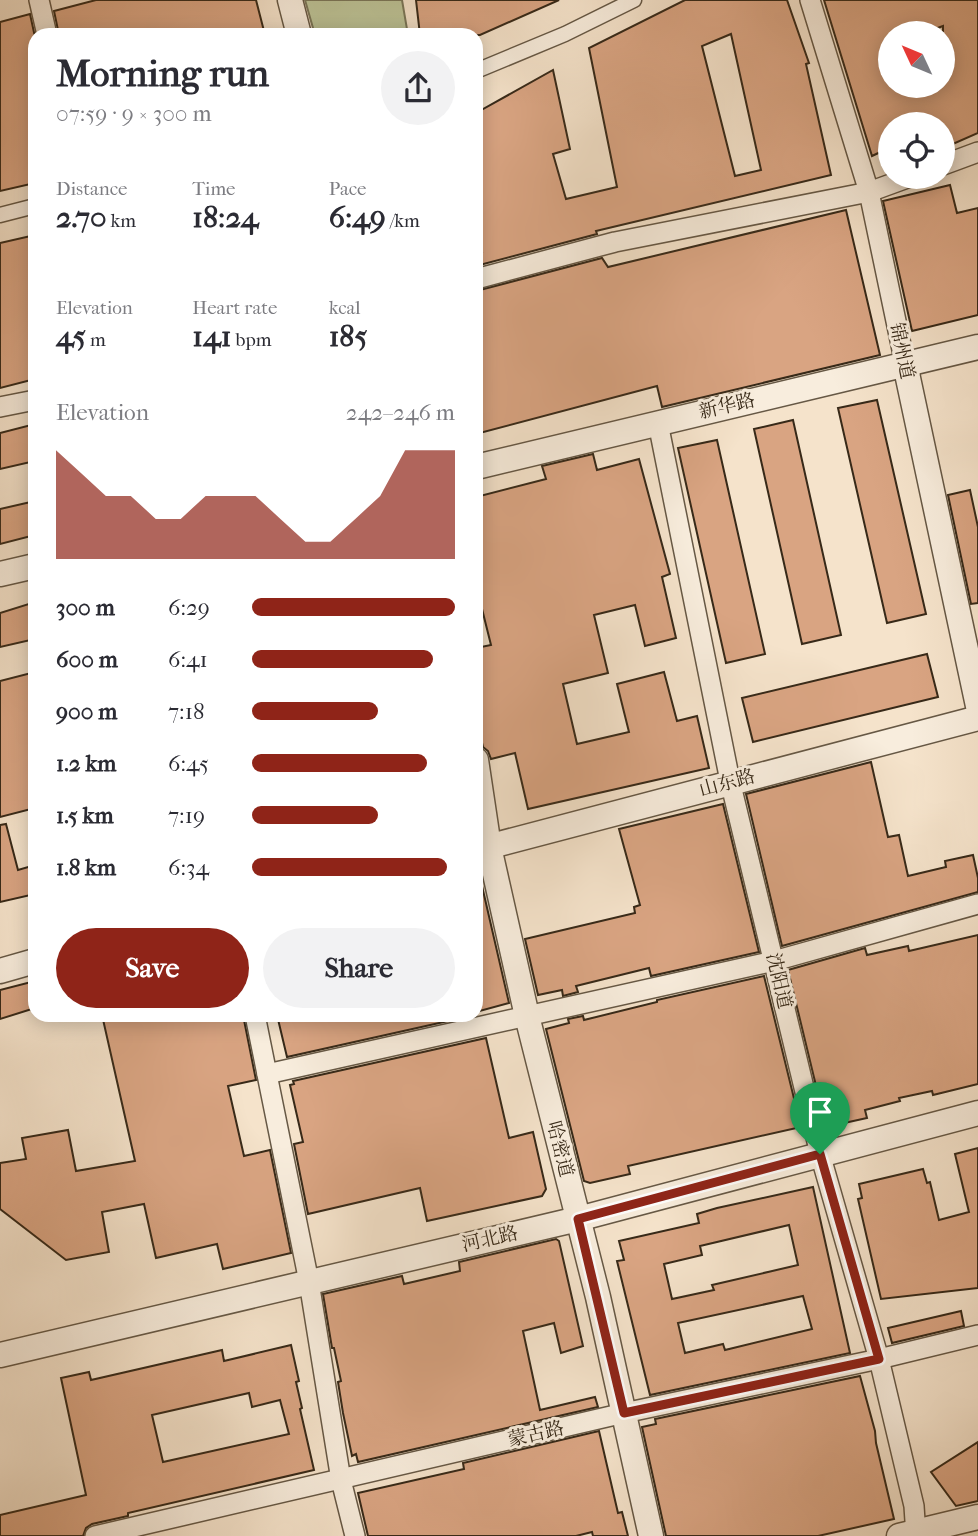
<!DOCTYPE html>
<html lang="en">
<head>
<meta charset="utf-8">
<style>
	body { margin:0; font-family:"IM FELL French Canon","Noto Serif SC",serif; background:#f2f2f3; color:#2b2b33; height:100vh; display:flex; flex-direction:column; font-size:26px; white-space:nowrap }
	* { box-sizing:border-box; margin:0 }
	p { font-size:23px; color:#7c7c81 }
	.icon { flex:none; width:38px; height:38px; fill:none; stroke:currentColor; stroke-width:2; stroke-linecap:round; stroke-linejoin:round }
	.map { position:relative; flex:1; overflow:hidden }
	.side { position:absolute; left:28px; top:28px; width:455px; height:994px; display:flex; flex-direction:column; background:#fff; border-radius:21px; box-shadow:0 4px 18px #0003 }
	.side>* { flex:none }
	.needle { width:46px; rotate:314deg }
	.fabs { position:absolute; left:878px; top:21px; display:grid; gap:14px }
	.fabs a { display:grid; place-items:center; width:77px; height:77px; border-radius:50%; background:#fff; box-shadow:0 4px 18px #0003; font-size:35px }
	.pin { position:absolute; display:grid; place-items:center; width:60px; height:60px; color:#fff; margin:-72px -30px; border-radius:50% 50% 50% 0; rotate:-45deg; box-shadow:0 0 7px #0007 }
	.pin .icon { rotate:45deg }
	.round { display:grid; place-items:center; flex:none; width:74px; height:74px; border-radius:37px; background:#f2f2f3 }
	.overview { display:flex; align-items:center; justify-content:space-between; height:119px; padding:0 28px }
	h1 { font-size:38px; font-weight:700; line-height:52px }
	.figures { display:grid; grid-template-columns:repeat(3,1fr); gap:10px; height:119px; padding:7px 28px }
	.figures div { display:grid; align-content:center }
	.figures b { font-size:30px; font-weight:700 }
	.figures small { font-size:19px; font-weight:400 }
	.figures p { font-size:19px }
	.chart { height:196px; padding:14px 28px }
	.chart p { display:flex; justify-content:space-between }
	.chart svg { width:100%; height:126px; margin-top:7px; fill:#8f2418; opacity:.7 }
	.cta { display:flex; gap:14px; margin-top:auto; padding:14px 28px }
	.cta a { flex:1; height:80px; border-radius:42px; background:#8f2418; color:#fff; font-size:28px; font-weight:700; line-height:80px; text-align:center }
	.cta a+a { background:#f2f2f3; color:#2b2b33 }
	ul { padding:0 28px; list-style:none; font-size:23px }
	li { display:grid; grid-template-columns:112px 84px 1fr; align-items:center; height:52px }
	li i { height:18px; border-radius:9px; background:#8f2418 }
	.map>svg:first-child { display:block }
</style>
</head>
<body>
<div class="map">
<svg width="978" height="1536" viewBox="0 0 978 1536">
	<rect width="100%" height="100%" fill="#f5e3cb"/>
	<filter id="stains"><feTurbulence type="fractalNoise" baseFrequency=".00286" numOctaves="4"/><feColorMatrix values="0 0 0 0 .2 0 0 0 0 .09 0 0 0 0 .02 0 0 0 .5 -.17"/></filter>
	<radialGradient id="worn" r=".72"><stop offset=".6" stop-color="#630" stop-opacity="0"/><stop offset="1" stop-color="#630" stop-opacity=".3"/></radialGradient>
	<path fill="#bcc397" stroke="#7a7658" stroke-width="2" d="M305,0H402L408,35H315Z"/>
	<g fill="#d9a482" stroke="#372918" stroke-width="2" fill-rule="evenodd">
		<path d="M96,0H256L265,35H59L54,11Z"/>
		<path d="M416,0H559L480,35H420Z"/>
		<path d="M685,0H787L809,63L806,64L831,175L596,231L597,234L476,266V254L482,252L476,224V113L553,70L570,149L553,154L566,199L617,187L589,48ZM731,34L761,170L735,176L702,46Z"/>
		<path d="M824,0H978V133L946,147L943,124H891V147L872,156ZM943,26V86H891V33H924Z"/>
		<path d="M30,14L35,37V183L0,191V22Z"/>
		<path d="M950,185L957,213L978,208V315L912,331L883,201Z"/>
		<path d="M846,210L880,355L662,407L657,386L476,434V291L602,258L608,267Z"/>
		<path d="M35,235V379L0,388V243Z"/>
		<path d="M877,400L926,614L887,623L838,408Z"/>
		<path d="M793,420L841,635L802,644L754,429Z"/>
		<path d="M35,424V461L0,469V433Z"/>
		<path d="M717,440L765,654L726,663L678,448Z"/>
		<path d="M593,454L597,470L639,459L670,574L662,577L676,638L645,646L635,605L594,615L608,673L563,684L577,744L629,732L617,684L664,672L677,721L697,716L709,768L528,809L515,753L491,759L488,751L483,747L476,717V648L491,645L482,609L476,610V497L546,479L542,466Z"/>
		<path d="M970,490L978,527V603L971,604L948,495Z"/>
		<path d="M35,501V535L0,544V509Z"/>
		<path d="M35,602V639L0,647V613Z"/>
		<path d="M927,654L938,697L753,742L742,698Z"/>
		<path d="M35,672V808L0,817V681Z"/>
		<path d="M871,762L888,837L899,835L908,876L946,867L945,861L973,855L978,878V892L782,946L746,794Z"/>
		<path d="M723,804L759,952L651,976L649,968L576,986L578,992L563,996L562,990L538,995L525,939L635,913L634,907L640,905L619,829Z"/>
		<path d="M6,824L18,870L35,865V894L0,902V825Z"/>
		<path d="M482,886L509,1003L476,1012V887Z"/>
		<path d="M978,935V1084L933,1095L932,1091L899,1098L900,1101L865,1110L867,1118L826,1127L788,970L865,948L867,955L908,946L909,951Z"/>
		<path d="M764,976L801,1127L628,1166L630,1174L590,1183L584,1181L546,1029L569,1023L568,1019L583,1016L584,1020L657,1002V1000Z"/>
		<path d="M35,981V1008L0,1019V990Z"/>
		<path d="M102,1015H154V1019L171,1015H243L256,1080L228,1086L244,1156L270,1150L291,1253L223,1269L217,1244L156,1258L144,1204L102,1212L109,1252L66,1260L0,1209V1163L26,1159L22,1138L68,1130L76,1171L135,1161Z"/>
		<path d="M277,1015H475L287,1057Z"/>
		<path d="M486,1038L509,1138L533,1132L546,1189L542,1196L427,1221L420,1188L308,1214L294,1144L303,1142L290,1085L294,1084L293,1081Z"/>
		<path d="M978,1148V1288L881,1299L858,1199L862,1198L859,1184L923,1169L927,1183L930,1182L939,1220L969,1212L955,1154Z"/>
		<path d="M813,1187L850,1353L650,1395L617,1261L624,1260L619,1241L699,1223L697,1214L717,1208ZM789,1225L798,1265L712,1285L714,1290L672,1299L664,1264L702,1255L700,1246ZM803,1296L812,1329L725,1350L723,1344L685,1353L678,1323Z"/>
		<path d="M556,1239L559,1241L583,1346L561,1353L554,1323L523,1331L540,1410L595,1397L598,1407L358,1462L356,1454L352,1456L343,1413L338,1382L341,1381L334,1348H332L323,1294L402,1276L404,1284L460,1271L459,1262Z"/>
		<path d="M961,1311L964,1326L892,1343L888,1328Z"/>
		<path d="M291,1345L299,1381L296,1382L302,1408L300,1409L314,1470L128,1513V1516L92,1524L86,1528L83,1536H0V1515L86,1495L61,1378L89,1372L91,1380L222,1350L224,1361ZM249,1393L252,1407L280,1400L289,1434L163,1462L152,1415Z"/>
		<path d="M860,1376L875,1431L876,1443L894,1519L818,1536H666L642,1427L656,1424L655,1419Z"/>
		<path d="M599,1431L618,1513L622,1512L628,1536H593L592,1532L576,1536H368L358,1493L464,1469L463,1463Z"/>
		<path d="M978,1442V1501L956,1506L931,1472Z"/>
	</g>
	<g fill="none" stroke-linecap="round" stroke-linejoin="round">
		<g stroke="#665845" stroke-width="17">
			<g id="pedestrian">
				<path d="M476,71L565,34L634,0"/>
				<path d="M0,215L35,206"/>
			</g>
		</g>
		<g stroke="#665845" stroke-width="22">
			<g id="minor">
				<path d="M39,0L47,35"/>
				<path d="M810,0L869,192L905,364"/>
				<path d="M943,165L978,152"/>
				<path d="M476,279L615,242L869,192L910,177"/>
				<path d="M0,407L35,400"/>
				<path d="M658,423L730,781L820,1154L879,1359L914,1506L916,1536"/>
				<path d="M255,1015L309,1282L341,1480L355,1536"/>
				<path d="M267,1074L774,961L978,904"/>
				<path d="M95,1536L624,1413L879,1359L978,1335"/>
			</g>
		</g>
		<g stroke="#665845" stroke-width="27">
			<g id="tertiary">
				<path d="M290,0L299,35"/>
				<path d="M905,364L978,706"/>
				<path d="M476,467L978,347"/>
				<path d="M0,574L35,566"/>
				<path d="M476,760L489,847L527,1016L598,1297L651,1536"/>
				<path d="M476,850L978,718"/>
				<path d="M0,971L35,961"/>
				<path d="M0,1355L578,1219L978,1113"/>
				<path d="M899,1536L978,1517"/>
			</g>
		</g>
		<use href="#pedestrian" stroke="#f8eddd" stroke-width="14"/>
		<use href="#minor" stroke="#f8eddd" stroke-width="19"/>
		<use href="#tertiary" stroke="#f8eddd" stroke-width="24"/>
	</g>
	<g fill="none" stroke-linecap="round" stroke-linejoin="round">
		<g stroke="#fff" stroke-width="14">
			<path id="route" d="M820,1154L879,1359L624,1413L578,1219Z"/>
		</g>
		<use href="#route" stroke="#8f2418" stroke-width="9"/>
	</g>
	<g text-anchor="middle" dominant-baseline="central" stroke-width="6" stroke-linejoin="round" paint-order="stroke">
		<g font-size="19" fill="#372918" stroke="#f8eddd">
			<text transform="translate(902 351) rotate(78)">锦州道</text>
			<text transform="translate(727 406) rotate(-13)">新华路</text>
			<text transform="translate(727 783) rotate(-15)">山东路</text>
			<text transform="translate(779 981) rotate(77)">沈阳道</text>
			<text transform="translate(560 1149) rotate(76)">哈密道</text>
			<text transform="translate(490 1239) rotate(-13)">河北路</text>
			<text transform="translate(536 1434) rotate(-13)">蒙古路</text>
		</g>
	</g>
	<rect width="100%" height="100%" filter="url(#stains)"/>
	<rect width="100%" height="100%" fill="url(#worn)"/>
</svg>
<div class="fabs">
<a><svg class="needle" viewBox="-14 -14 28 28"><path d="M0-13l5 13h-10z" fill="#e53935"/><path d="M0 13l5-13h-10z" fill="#7c7c81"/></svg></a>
<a><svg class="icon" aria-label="locate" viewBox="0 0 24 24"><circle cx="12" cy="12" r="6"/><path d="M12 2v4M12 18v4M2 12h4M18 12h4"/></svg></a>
</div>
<div class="pin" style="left:820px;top:1154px;background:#1e9e55"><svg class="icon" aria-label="arrive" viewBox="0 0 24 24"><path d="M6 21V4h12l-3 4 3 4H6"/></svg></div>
<section class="side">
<div class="overview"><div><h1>Morning run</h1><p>07:59 · 9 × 300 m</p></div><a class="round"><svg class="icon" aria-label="share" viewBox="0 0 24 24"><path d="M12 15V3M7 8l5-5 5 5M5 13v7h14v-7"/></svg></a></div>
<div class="figures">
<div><p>Distance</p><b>2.70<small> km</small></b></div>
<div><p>Time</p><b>18:24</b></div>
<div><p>Pace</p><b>6:49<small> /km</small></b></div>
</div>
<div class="figures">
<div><p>Elevation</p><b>45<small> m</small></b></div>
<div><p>Heart rate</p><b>141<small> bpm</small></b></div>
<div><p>kcal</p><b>185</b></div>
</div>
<div class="chart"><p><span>Elevation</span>242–246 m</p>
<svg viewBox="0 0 160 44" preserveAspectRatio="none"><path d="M0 44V6L10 14L20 22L30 22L40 30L50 30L60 22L70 22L80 22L90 30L100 38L110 38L120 30L130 22L140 6L150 6L160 6V44z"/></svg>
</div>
<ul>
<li><b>300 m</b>6:29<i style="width:100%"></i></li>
<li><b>600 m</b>6:41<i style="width:89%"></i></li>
<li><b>900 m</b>7:18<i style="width:62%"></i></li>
<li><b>1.2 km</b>6:45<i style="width:86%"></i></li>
<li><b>1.5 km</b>7:19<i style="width:62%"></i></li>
<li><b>1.8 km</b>6:34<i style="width:96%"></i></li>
</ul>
<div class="cta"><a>Save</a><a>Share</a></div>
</section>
</div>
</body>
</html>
